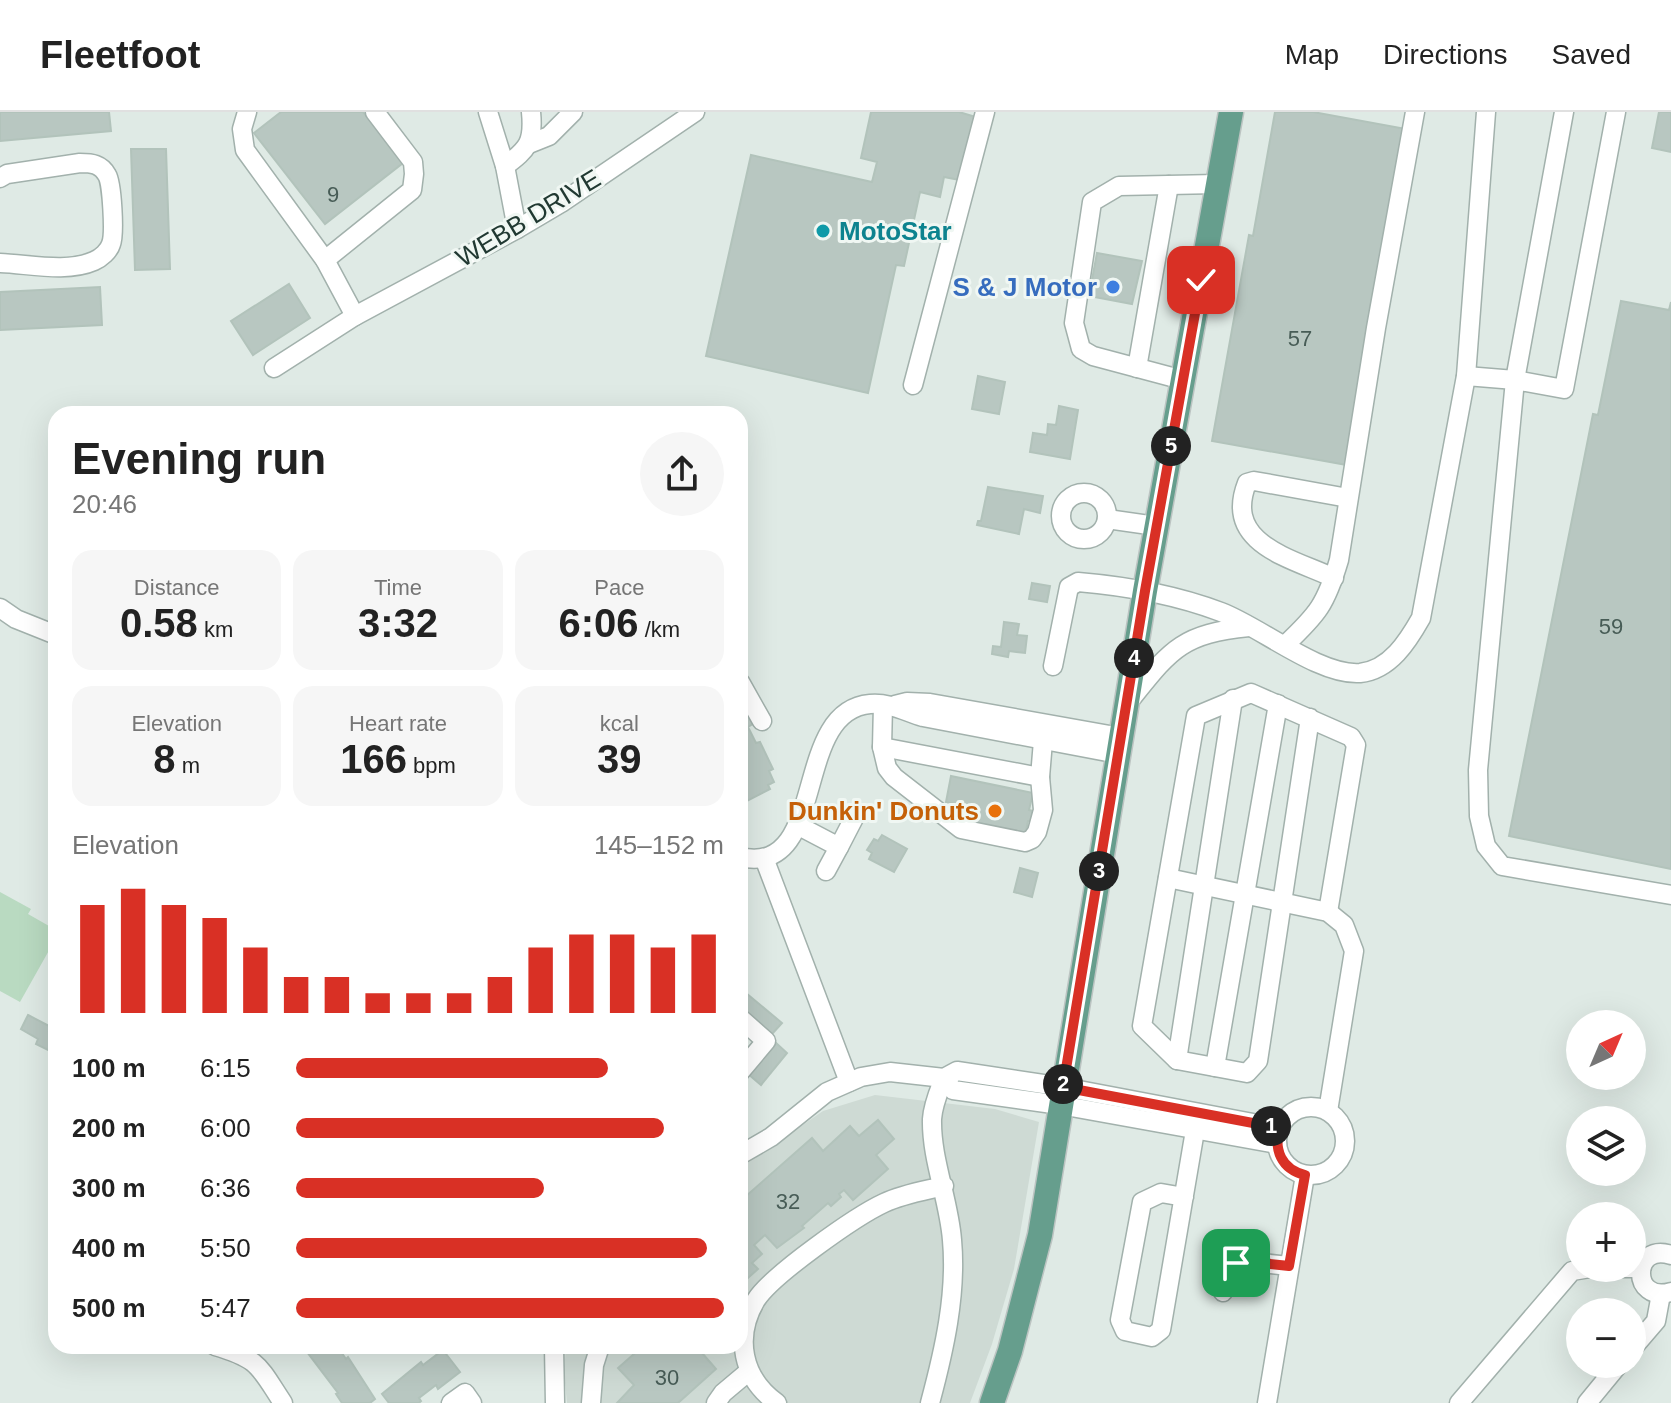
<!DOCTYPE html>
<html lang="en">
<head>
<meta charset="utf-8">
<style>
	body { margin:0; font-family:Arial,sans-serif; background:#f6f6f6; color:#222; height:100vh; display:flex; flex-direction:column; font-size:30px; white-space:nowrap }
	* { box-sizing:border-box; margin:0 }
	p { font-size:26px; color:#767676 }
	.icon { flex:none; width:44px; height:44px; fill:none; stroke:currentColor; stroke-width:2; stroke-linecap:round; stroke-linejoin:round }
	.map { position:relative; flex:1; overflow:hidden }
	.panel { position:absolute; left:48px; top:294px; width:700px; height:948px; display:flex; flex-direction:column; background:#fff; border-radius:24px; box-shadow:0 8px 32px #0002 }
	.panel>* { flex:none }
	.needle { width:52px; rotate:44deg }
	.controls { position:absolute; left:1566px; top:898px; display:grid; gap:16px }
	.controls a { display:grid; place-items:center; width:80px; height:80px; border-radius:50%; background:#fff; box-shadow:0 8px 32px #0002; font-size:40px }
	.pin { position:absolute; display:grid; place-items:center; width:68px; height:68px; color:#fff; margin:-34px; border-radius:16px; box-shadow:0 4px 12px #0006 }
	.km { position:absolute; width:40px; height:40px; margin:-20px; border-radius:50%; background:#222; color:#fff; font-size:22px; line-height:40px; text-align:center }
	.round { display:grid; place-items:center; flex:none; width:84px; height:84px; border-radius:42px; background:#f6f6f6 }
	.summary { display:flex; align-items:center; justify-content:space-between; height:136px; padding:0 24px }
	h1 { font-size:44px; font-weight:600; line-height:60px }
	.figures { display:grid; grid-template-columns:repeat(3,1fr); gap:12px; height:136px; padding:8px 24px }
	.figures div { display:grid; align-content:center; border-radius:20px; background:#f6f6f6; text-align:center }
	.figures b { font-size:40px; font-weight:600 }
	.figures small { font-size:22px; font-weight:400 }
	.figures p { font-size:22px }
	.chart { height:224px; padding:16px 24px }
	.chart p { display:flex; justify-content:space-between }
	.chart svg { width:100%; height:144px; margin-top:8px; stroke:#d93025; stroke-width:6 }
	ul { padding:0 24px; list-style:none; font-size:26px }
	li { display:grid; grid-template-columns:128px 96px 1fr; align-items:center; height:60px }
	li i { height:20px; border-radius:10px; background:#d93025 }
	header { display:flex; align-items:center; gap:48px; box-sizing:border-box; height:112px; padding:0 40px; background:#fff; border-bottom:2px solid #e0e0e0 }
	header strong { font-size:38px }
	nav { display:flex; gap:44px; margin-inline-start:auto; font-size:28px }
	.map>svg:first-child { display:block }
</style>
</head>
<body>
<header>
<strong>Fleetfoot</strong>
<nav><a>Map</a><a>Directions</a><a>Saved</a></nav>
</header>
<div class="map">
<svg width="1671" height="1291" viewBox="0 0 1671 1291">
	<rect width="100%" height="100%" fill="#dfeae5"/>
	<path fill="#cedad4" d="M875,983L995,997L1039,1010L1014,1157L992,1232L970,1291H567L564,1261L566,1234H740V1056L823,999Z"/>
	<path fill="#b9dac1" d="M0,780L31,797L28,802L56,818V826L20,890L0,879Z"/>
	<g fill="#b8c7c1" stroke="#b2c3bb" stroke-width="2">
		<path d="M0,0H109L111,19L0,29Z"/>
		<path d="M281,0H363L403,51L325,112L254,21Z"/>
		<path d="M871,0H959L979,6L965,69L944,65L940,85L920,80L904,154L896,153L868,281L706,244L751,43L872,70L877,50L861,46Z"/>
		<path d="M1275,0H1313L1406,17L1347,353L1212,329L1249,123L1253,124Z"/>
		<path d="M1659,0H1671V40L1652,36Z"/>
		<path d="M131,37H166L170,157L135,158Z"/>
		<path d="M1097,141L1142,149L1132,192L1089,184Z"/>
		<path d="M289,172L310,206L253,243L231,209Z"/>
		<path d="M100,175L102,213L0,218V180Z"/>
		<path d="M1621,189L1669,198L1671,190V757L1509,724L1593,302L1598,303Z"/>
		<path d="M978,264L1005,270L999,302L972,297Z"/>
		<path d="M1059,294L1078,298L1070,347L1030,340L1033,321L1047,323L1048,312L1056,313Z"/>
		<path d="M988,375L1043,384L1040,401L1024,397L1019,422L977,413L978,409H981Z"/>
		<path d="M1032,471L1050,474L1047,490L1029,487Z"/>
		<path d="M1004,510L1019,512L1017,523L1027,524L1025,541L1009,539L1008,545L992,542L993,534L1001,535Z"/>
		<path d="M740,588L753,612L748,615L756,631L760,630L773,657L769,659L774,670L768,673L770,677L747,689L744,683L740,685Z"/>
		<path d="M951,664L1033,681L1029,698L1033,699L1031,709H1028L1025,724L973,715L975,706L957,702L959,693L946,690Z"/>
		<path d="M882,723L907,737L894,760L869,747L872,741L867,738L874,727L878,729Z"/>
		<path d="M1020,756L1038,761L1032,785L1014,780Z"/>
		<path d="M740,876L782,911L771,923L740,897Z"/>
		<path d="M28,903L51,915L49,919L56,922V942L36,932L38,927L21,917Z"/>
		<path d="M775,930L787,941L761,973L748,962Z"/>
		<path d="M878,1008L894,1027L876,1043L888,1057L853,1088L844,1078L839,1082L841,1085L831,1094L828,1091L802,1114L804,1116L777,1136L765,1123L754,1133L762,1142L752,1151L758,1157L740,1173V1079L745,1085L812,1026L823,1039L850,1014L859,1024Z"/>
		<path d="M316,1234H337L346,1247L348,1245L375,1287L370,1291H342L336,1282L338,1281L307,1240Z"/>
		<path d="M643,1234H696L716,1257L678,1291H617L634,1273L618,1256Z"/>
		<path d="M443,1238L460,1260L438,1277L436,1273L419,1286L421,1289L419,1291H389L382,1282L421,1250L423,1253Z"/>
	</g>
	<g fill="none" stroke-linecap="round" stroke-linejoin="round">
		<g stroke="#a2b1ac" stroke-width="21">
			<g id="minor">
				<path d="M247,0L242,17L245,38L325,148L355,204"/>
				<path d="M488,0L505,54L517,117"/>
				<path d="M1564,0L1515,268L1478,658L1479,704L1486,734L1502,754L1671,783"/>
				<path d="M529,32L549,24L573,0"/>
				<path d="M505,54C528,37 534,30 531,0"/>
				<path d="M0,66L7,62L80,51C92,51 101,52 107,63C112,71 115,122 111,132C109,139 101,146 94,149C67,161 29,152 0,151"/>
				<path d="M325,148L412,78L414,62L413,50L375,0"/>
				<path d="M274,256L355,204L517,117L561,91L695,0"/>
				<path d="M1137,256L1169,73"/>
				<path d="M1466,264L1515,268L1564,277L1616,0"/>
				<path d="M1183,268L1093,244L1081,237L1074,211L1092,90L1119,74L1217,72"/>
				<path d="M913,273L985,0"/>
				<circle cx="1084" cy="404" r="23"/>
				<path d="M1107,407L1156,414"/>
				<path d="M1334,466C1291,446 1223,432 1247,371L1254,369L1348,386"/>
				<path d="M0,496L16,507L56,523"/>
				<path d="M1285,533C1318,502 1326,492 1339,448L1376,216L1415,0"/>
				<path d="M1053,554L1069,475L1078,470C1125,474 1176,483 1221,500C1259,514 1319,564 1360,561C1390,558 1408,529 1421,506L1466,264L1486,0"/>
				<path d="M740,570L762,609"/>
				<path d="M1127,592C1170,539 1179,522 1249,515"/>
				<path d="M883,593L882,635L1040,665"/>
				<path d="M895,593L907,590L930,591L1121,625"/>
				<path d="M1310,606L1258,949L1247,961L1177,948L1142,914L1196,604L1251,581L1351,625L1356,633L1328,800"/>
				<path d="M882,635L887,656L894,665L961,717L1025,730L1032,727L1037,720L1043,698L1040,665L1043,629"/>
				<path d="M797,713L839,735L855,704"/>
				<path d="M740,745C830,765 790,599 870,592C889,590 906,600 923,605L1118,642"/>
				<path d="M764,746L849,970"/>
				<path d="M826,759L839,735"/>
				<path d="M1168,766L1328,800L1344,813L1354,839L1328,999"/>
				<path d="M740,906L766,929L740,960"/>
				<path d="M1177,948L1233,587"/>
				<path d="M1215,955L1278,592"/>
				<path d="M944,966L953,978L1060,993L1277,1032"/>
				<circle cx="1311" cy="1029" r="34"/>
				<path d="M740,1043L771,1025L827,980L861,965L890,960L944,966L957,959L1063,975L1279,1016"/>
				<path d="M1184,1085L1161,1081L1142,1090L1120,1208L1125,1219L1152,1225L1161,1218L1198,1001"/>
				<path d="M1671,1143C1631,1130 1631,1192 1671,1180"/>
				<path d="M1596,1156H1641"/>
				<path d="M1223,1180C1226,1167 1228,1153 1243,1149L1289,1154"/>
				<path d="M215,1234C260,1247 259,1255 283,1291"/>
				<path d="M554,1234L555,1291"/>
				<path d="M1632,1237L1656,1209L1661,1182"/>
				<path d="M451,1291L465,1281L472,1291"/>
				<path d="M591,1291L594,1253L600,1234"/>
				<path d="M716,1291L723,1281L748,1260"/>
				<path d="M777,1291C742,1266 734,1225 756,1188C772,1163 856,1104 884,1091C903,1082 923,1079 944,1074"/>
				<path d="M930,1291C944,1239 957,1182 952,1128C949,1088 931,1047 932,1007C933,992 939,979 944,966"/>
				<path d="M1267,1291L1305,1063"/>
				<path d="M1459,1291L1572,1159L1590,1156"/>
				<path d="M1587,1291L1619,1252"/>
			</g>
		</g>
		<g stroke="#bcc4c2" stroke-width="27">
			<path id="major" d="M992,1291L1010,1239L1040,1123L1145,479L1231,0"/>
		</g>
		<use href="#minor" stroke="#fff" stroke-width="18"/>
		<use href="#major" stroke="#669e8d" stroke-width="24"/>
	</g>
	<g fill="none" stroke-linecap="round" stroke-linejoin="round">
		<g stroke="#fff" stroke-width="16">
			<path id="route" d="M1201,168L1145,479L1063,975L1279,1016C1274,1038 1281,1057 1305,1063L1289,1154L1243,1149L1236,1151"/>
		</g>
		<use href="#route" stroke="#d93025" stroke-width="10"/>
	</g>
	<circle fill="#0f9aa8" stroke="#f0f7f3" stroke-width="3" cx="823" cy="119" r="8"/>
	<circle fill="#3f7fe0" stroke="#f0f7f3" stroke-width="3" cx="1113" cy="175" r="8"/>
	<circle fill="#e8710a" stroke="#f0f7f3" stroke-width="3" cx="995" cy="699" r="8"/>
	<g text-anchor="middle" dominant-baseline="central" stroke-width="6" stroke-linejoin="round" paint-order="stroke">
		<g font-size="22" fill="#475c56">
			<text x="333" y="82">9</text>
			<text x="1300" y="226">57</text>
			<text x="1611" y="514">59</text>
			<text x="788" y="1089">32</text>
			<text x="667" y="1265">30</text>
		</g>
		<g font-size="26" fill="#213932" stroke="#f0f7f3">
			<text transform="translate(528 106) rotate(-31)">WEBB DRIVE</text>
		</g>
		<g font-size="26" font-weight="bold" fill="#0d838f" stroke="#f0f7f3" text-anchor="start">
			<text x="839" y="119">MotoStar</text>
		</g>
		<g font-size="26" font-weight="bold" fill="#366cbe" stroke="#f0f7f3" text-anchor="end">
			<text x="1097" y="175">S &amp; J Motor</text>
		</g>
		<g font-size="26" font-weight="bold" fill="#c56008" stroke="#f0f7f3" text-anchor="end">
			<text x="979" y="699">Dunkin' Donuts</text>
		</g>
	</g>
</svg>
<div class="controls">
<a><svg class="needle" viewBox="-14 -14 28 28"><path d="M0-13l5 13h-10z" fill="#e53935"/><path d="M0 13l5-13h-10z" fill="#767676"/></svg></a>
<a><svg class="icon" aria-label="layers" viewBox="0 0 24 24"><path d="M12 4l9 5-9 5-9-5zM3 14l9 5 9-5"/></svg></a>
<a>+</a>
<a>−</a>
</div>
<div class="pin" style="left:1236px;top:1151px;background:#1e9e55"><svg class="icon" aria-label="arrive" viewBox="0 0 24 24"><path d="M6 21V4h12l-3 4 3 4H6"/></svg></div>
<div class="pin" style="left:1201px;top:168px;background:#d93025"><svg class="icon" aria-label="check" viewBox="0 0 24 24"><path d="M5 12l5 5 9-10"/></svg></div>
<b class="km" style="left:1271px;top:1014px">1</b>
<b class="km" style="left:1063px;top:972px">2</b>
<b class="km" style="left:1099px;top:759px">3</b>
<b class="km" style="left:1134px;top:546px">4</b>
<b class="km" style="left:1171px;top:334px">5</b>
<section class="panel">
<div class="summary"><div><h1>Evening run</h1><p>20:46</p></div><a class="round"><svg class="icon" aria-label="share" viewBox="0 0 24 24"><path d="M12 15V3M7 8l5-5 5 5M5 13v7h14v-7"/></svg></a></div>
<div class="figures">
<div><p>Distance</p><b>0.58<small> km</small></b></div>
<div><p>Time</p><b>3:32</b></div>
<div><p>Pace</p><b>6:06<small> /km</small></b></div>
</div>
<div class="figures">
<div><p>Elevation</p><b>8<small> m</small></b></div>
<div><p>Heart rate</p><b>166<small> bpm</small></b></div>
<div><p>kcal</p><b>39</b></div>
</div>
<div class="chart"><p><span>Elevation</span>145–152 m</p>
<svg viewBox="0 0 160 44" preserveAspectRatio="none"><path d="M5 44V11M15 44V6M25 44V11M35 44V15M45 44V24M55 44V33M65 44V33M75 44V38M85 44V38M95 44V38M105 44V33M115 44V24M125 44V20M135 44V20M145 44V24M155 44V20"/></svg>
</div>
<ul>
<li><b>100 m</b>6:15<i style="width:73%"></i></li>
<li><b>200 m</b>6:00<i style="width:86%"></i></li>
<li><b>300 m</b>6:36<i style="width:58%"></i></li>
<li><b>400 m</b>5:50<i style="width:96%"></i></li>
<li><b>500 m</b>5:47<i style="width:100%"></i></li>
</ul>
</section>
</div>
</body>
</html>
